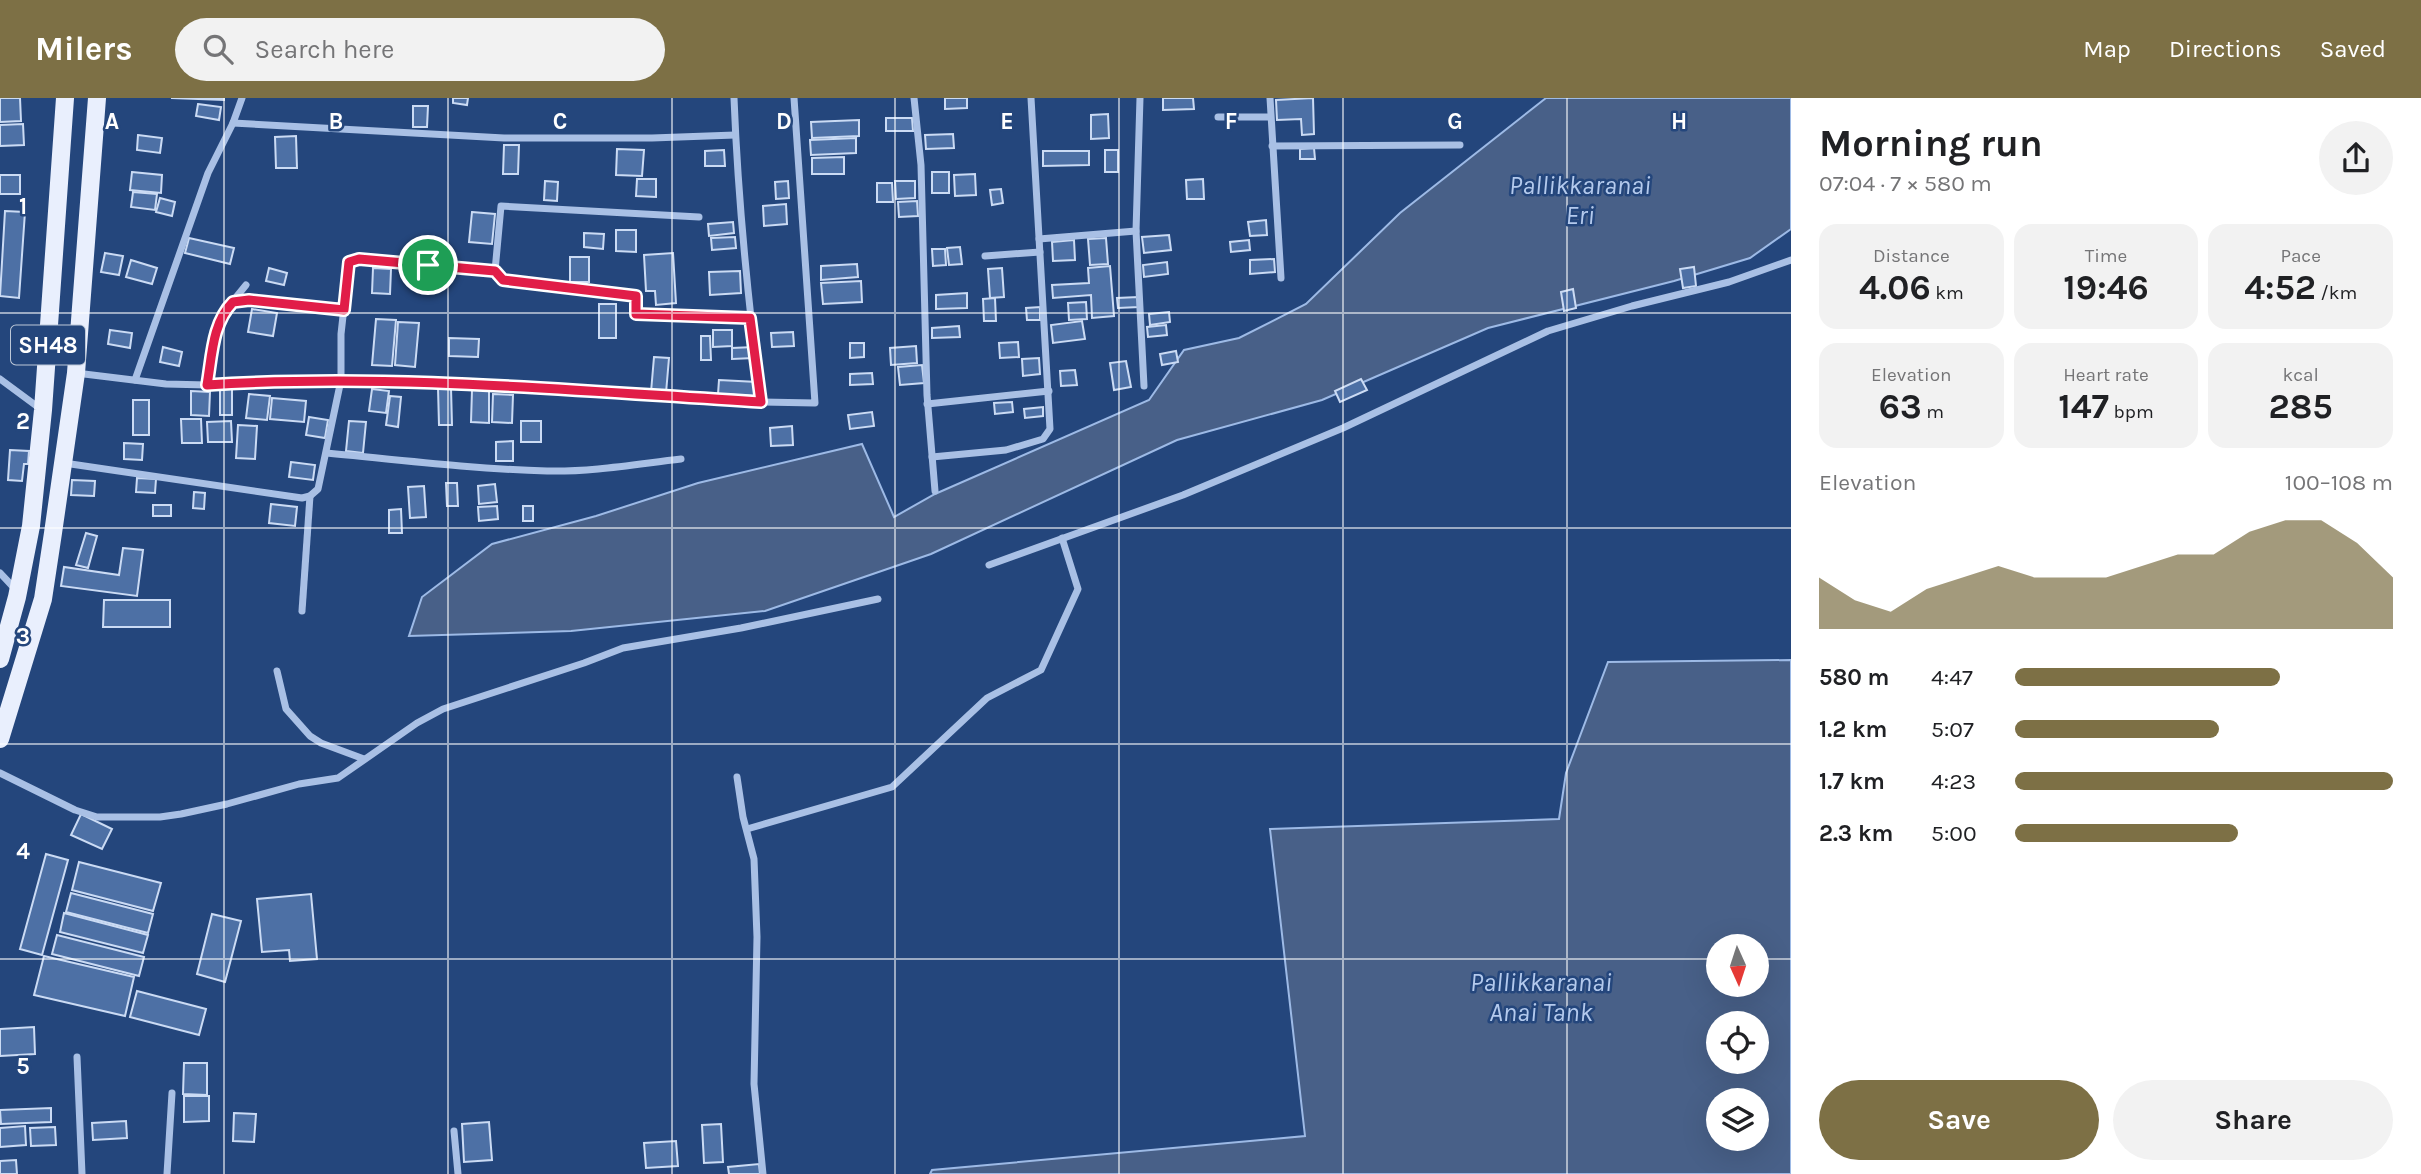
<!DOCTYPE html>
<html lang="en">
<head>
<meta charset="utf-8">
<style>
	body { margin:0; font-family:Karla,sans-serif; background:#f2f2f2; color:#202124; height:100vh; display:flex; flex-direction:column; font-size:26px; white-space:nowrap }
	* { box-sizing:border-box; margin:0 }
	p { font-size:23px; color:#757577 }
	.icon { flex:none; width:38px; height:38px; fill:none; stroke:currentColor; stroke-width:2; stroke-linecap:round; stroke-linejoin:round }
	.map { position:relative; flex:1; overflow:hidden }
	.sheet { display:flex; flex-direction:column; background:#fff; width:630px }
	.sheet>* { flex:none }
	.needle { width:46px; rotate:177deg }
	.buttons { position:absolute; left:1706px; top:836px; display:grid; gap:14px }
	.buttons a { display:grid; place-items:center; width:63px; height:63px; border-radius:50%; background:#fff; box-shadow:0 7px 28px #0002; font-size:35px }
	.pin { position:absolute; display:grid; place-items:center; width:60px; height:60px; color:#fff; margin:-30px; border:4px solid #fff; border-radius:50%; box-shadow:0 2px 7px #0007 }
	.round { display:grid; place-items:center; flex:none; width:74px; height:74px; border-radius:37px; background:#f2f2f2 }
	.headline { display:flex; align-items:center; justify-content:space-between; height:119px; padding:0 28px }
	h1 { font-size:38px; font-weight:700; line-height:52px }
	.stats { display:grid; grid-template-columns:repeat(3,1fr); gap:10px; height:119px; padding:7px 28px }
	.stats div { display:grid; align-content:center; border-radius:18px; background:#f2f2f2; text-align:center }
	.stats b { font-size:35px; font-weight:700 }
	.stats small { font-size:19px; font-weight:400 }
	.stats p { font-size:19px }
	.chart { height:196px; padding:14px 28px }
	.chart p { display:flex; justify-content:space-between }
	.chart svg { width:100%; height:126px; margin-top:7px; fill:#7d7045; opacity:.7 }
	.action { display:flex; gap:14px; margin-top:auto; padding:14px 28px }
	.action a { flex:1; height:80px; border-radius:42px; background:#7d7045; color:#fff; font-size:28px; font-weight:700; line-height:80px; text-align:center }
	.action a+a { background:#f2f2f2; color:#202124 }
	ul { padding:0 28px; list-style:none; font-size:23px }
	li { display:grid; grid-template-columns:112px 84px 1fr; align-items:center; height:52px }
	li i { height:18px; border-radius:9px; background:#7d7045 }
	header { display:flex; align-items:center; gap:42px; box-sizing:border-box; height:98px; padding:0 35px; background:#7d7045; color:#fff }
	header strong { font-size:33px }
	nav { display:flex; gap:38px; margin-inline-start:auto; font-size:24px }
	.search { width:490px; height:63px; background:#f2f2f2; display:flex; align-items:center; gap:18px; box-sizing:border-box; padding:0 24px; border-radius:38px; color:#757577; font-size:26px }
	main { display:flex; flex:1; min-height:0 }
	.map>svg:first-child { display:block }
</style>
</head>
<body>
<header>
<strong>Milers</strong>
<div class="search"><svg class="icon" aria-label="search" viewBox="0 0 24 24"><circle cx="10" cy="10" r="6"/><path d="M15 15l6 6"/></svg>Search here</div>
<nav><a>Map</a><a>Directions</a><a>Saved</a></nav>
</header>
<main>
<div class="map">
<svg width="1791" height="1076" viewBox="0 0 1791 1076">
	<rect width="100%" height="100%" fill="#24467c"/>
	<g fill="#486088" stroke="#9dbae6" stroke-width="2" fill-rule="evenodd">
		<path d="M1546,0H1791V131L1750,160L1674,183L1488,230L1322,302L1177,342L931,456L765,513L571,533L409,538L422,499L492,446L596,418L698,385L862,346L894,419L935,396L1149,302L1184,252L1239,240L1306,206L1400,115Z"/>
		<path d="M1791,562V1076H930L932,1072L1305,1038L1270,731L1559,721L1566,675L1608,564ZM1718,849H1757V887H1718ZM1718,926H1757V964H1718ZM1718,1003H1757V1041H1718Z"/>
	</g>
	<g fill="#4d70a5" stroke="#cbdbf4" stroke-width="2">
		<path d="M0,0H20L21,23L0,24Z"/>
		<path d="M171,0H224V2Z"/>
		<path d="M453,0H468L467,7L453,5Z"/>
		<path d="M945,0H967V10L945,11Z"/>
		<path d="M1163,0H1193L1194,11L1163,12Z"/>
		<path d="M1313,0L1314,36L1302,37L1301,21L1277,22L1276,2Z"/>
		<path d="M198,6L221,9L219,22L196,18Z"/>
		<path d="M413,8H428L427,29H413Z"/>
		<path d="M1108,16L1109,40L1091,41V17Z"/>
		<path d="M886,20H912L913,33H886Z"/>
		<path d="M859,22V38L812,40L811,24Z"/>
		<path d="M23,26L24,47L0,48V27Z"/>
		<path d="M953,36L954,50L926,51L925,37Z"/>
		<path d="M138,37L162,40L160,55L137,52Z"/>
		<path d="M296,38L297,70H276L275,39Z"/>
		<path d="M856,40V55L811,57L810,42Z"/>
		<path d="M504,47H519L518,76H503Z"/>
		<path d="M1314,50L1315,61H1300V51Z"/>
		<path d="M617,51L644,52L642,78L616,77Z"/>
		<path d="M724,52L725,68H705V53Z"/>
		<rect x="1105" y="52" width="13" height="22"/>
		<path d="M1043,53H1089V67L1043,68Z"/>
		<path d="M844,59V76H812V60Z"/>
		<path d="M132,74L162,77L161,95L130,92Z"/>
		<rect x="932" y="74" width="17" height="21"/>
		<path d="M975,76L976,97L955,98L954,77Z"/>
		<rect x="0" y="77" width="20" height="19"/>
		<path d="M637,81H656V99L636,98Z"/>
		<path d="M1203,81L1204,101H1187L1186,82Z"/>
		<path d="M545,83L558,84L557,103L544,102Z"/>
		<path d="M788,83L789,100L776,101L775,84Z"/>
		<path d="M895,83H915V100L896,101Z"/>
		<path d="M877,85H892L893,104H877Z"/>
		<path d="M1001,91L1003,105L992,107L990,92Z"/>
		<path d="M133,94L157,96L155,112L131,109Z"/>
		<path d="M160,100L175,104L172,118L156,114Z"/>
		<path d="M917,103L918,118L899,119L898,104Z"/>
		<path d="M786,106L787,126L764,128L763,108Z"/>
		<path d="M5,113L25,114L19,200L0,198Z"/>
		<path d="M472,114L495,116L492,146L469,144Z"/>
		<path d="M1266,122L1267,137L1250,138L1248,124Z"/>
		<path d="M733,124L734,135L709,138L708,126Z"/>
		<path d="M616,132H636V154L616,153Z"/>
		<path d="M584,135L604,136L603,151L584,149Z"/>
		<path d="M1169,137L1171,152L1144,155L1142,139Z"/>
		<path d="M735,139L736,150L712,152L711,140Z"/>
		<path d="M189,140L234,150L230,166L185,155Z"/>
		<path d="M1106,140L1108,166L1090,167L1088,141Z"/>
		<path d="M1074,142L1075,162L1053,163L1052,144Z"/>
		<path d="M1249,142L1250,152L1231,154L1230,144Z"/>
		<path d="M960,149L962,166L949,167L947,150Z"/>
		<path d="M932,151H945L946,167L933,168Z"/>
		<path d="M105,155L123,158L119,177L101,174Z"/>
		<path d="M673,155L676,205L656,207L655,193H646L644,157Z"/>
		<rect x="570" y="159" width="19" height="25"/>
		<path d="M1274,161L1275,174L1250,176V162Z"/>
		<path d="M131,162L157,170L152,186L126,179Z"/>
		<path d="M1167,164L1168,176L1144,179L1143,167Z"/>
		<path d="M857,166L858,179L821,182V168Z"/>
		<path d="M1110,168L1114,218L1092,220L1091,197L1053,200L1052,187L1089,185L1088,170Z"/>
		<path d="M1694,169L1696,188L1683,190L1680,171Z"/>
		<path d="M269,170L287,175L284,187L266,183Z"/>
		<path d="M373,170L391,171L390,196L372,195Z"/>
		<path d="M1002,170L1004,199L990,200L988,171Z"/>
		<path d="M740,173L741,195L710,197L709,174Z"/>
		<path d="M861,183L862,204L823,206L821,185Z"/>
		<path d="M1573,191L1576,210L1564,213L1561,194Z"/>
		<path d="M967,195V210L936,211V197Z"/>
		<path d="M1138,199L1139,209L1118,210L1117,200Z"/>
		<path d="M995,200L996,223H984L983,201Z"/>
		<path d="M1086,204L1087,221L1069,222L1068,205Z"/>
		<rect x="599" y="206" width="17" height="34"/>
		<path d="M1040,209V222H1027L1026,210Z"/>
		<path d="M252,211L277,215L273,238L248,234Z"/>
		<path d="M1169,214L1170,224L1150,227L1149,216Z"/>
		<path d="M376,221L396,222L392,268L372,267Z"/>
		<path d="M1082,223L1085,241L1053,245L1051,227Z"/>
		<path d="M398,224L419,225L415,269L395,267Z"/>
		<path d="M1166,227L1167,237L1148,239L1147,229Z"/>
		<path d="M959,228L960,239L932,240V230Z"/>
		<path d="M110,232L132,235L130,250L108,246Z"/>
		<path d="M713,232H732V248L713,249Z"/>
		<path d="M793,234L794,248L772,249L771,235Z"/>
		<path d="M701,238H710L711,262H701Z"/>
		<path d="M449,240L479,241L478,259L449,258Z"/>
		<path d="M1018,244L1019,259L1000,260L999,245Z"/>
		<path d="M850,245H864V259L850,260Z"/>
		<path d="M916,248L917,265L891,267L890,250Z"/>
		<path d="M163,249L182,254L179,268L160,264Z"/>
		<path d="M754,249V260L732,261V250Z"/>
		<path d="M1176,253L1178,264L1162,267L1160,256Z"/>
		<path d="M654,259L669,260L666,295L651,294Z"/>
		<path d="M1039,260L1040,276L1023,278L1022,261Z"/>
		<path d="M1126,263L1131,289L1114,292L1110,265Z"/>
		<path d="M922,267L924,285L900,287L898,269Z"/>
		<path d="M1075,272L1077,287L1061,288L1060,273Z"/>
		<path d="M872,275L873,286L850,287V276Z"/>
		<path d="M1361,281L1367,292L1340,304L1335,293Z"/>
		<path d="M719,282L757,284L756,298L718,296Z"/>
		<path d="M438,290H451L452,327H439Z"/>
		<rect x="220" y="291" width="12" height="26"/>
		<path d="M372,291L389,293L386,315L369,313Z"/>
		<path d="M472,292H489V325L471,324Z"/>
		<path d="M191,293L210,294L209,318L191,317Z"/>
		<path d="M249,296L270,298L267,322L246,320Z"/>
		<path d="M493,296L513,297L512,325L492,324Z"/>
		<path d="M390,298L401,299L398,329L386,327Z"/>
		<path d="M272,300L306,303L304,324L270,321Z"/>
		<rect x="133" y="302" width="16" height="35"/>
		<path d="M1012,304L1013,314L995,316L994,305Z"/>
		<path d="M1043,309V318L1025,320L1024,311Z"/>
		<path d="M872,314L874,328L850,331L848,317Z"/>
		<path d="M309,319L328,322L325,340L306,337Z"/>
		<path d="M181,321H201L202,345H182Z"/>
		<path d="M231,323L232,344H208L207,324Z"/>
		<path d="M349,323L366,324L363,355L346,353Z"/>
		<rect x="521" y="323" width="20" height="21"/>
		<path d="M238,327L257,328L255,361L236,360Z"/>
		<path d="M792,328L793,347L771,348L770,330Z"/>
		<path d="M513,343V363H496V344Z"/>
		<path d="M124,345L143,346L142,362L124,361Z"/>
		<path d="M10,352L29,353L28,366H24L22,383L8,382Z"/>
		<path d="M291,364L315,367L313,382L289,379Z"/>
		<path d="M137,380L156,381L155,395L136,394Z"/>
		<path d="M72,382L95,383L94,398L71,397Z"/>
		<path d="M446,385H457L458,408H447Z"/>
		<path d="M495,386L497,404L479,406L478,388Z"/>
		<path d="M424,388L426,419L410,420L408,389Z"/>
		<path d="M194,394L205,395L204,411L193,410Z"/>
		<path d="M271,406L297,409L295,428L269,425Z"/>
		<rect x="153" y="407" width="18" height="11"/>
		<path d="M497,408L498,421L479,423L478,409Z"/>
		<rect x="523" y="408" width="10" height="15"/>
		<path d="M401,411L402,435H389V412Z"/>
		<path d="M86,435L97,438L88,470L76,467Z"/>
		<path d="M123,450L143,452L137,498L61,488L64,469L119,477Z"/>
		<path d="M104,502H170V529H103Z"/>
		<path d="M81,716L112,731L102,751L71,737Z"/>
		<path d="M46,756L68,762L42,857L20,851Z"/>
		<path d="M79,764L161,785L153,813L72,792Z"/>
		<path d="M71,795L153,816L148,835L66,814Z"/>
		<path d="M311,796L317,861L290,863L289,852L262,854L257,801Z"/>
		<path d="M64,815L148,837L143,855L60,834Z"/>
		<path d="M212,816L241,823L225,884L197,876Z"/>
		<path d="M57,837L144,859L139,878L52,856Z"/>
		<path d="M44,858L134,879L125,918L34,897Z"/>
		<path d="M137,893L206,911L199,937L130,919Z"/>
		<path d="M34,929L35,956L0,958V931Z"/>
		<path d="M184,965H207V997L183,996Z"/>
		<path d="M184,998H209V1023L184,1024Z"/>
		<path d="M51,1010V1024L1,1026L0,1012Z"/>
		<path d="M234,1015L256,1016L254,1044L233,1043Z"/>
		<path d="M126,1023L127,1040L93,1042L92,1025Z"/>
		<path d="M489,1024L492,1062L464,1064L462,1026Z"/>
		<path d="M721,1026L723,1064L704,1065L702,1027Z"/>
		<path d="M25,1028L26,1047L0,1049V1030Z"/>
		<path d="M55,1029L56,1047L31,1048L30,1030Z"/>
		<path d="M676,1043L678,1068L646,1070L644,1045Z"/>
		<path d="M16,1062L17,1076H0V1063Z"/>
		<path d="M759,1066L760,1076H729L728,1069Z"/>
	</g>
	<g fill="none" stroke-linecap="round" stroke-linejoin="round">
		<g stroke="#a9c0e5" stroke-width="7">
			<path d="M914,0L921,67L927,297L935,393"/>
			<path d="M1140,0L1136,133L1144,288"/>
			<path d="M1270,0L1281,180"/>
			<path d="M1218,19H1269"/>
			<path d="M233,25L504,40H652L735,37"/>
			<path d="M1272,48L1460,47"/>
			<path d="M1039,141L1136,133"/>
			<path d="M985,158L1040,154"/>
			<path d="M495,173L503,182L636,198V216L750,220"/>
			<path d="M233,203L246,187"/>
			<path d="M76,275L166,286L207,287L341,282V236L349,164L359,161L495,173L501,108L699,119"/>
			<path d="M0,281L42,312"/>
			<path d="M135,282L208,75L233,25L242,0"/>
			<path d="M207,287C212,259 212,225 233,204L249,202L344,212"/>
			<path d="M761,304L815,305L794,0"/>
			<path d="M927,306L1049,293"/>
			<path d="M327,355C400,362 473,371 547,373C592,374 637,366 681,361"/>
			<path d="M932,359L1006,352L1043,341L1050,331L1031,0"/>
			<path d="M64,365L302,400L310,398L318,391L341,282L519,290L761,304C748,203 738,102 734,0"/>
			<path d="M989,467L1183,397L1343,330L1548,233L1632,208L1729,184L1791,162"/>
			<path d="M0,475L17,493"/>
			<path d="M302,513L310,398"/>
			<path d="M277,573L286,611L310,638L321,645L364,661"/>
			<path d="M0,675L75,712L97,719H160L181,716L227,706L299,686L338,680L417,625L443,611L584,565L623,550L741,530L878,501"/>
			<path d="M737,679L743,719L754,761L757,839L754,986L763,1076"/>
			<path d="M747,731L892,689L987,600L1041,572L1078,491L1062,440"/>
			<path d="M77,959L82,1076"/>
			<path d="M454,1033L458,1076"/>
			<path d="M167,1076L172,995"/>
		</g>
		<g stroke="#e9effd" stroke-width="18">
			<path d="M0,561L17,499L31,428L43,312L65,0"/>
			<path d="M0,641L43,501L53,435L76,275L97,0"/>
		</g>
	</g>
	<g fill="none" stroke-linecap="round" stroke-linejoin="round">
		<g stroke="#fff" stroke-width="14">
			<path id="route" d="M359,161L495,173L503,182L636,198V216L750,220L761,304C577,293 392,275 207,287C212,259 212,225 233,204L249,202L344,212L349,164Z"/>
		</g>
		<use href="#route" stroke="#e11d48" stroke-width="9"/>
	</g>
	<path fill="none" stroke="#fff" stroke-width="2" stroke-opacity="0.55" d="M224,0V1076M448,0V1076M672,0V1076M895,0V1076M1119,0V1076M1343,0V1076M1567,0V1076M0,215H1791M0,430H1791M0,646H1791M0,861H1718M1757,861H1791"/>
	<g text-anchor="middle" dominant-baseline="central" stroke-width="5" stroke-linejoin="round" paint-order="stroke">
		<rect fill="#24467c" stroke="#bdc8d8" stroke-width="2" x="11" y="227.5" width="74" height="39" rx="5"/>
		<g font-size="23" font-weight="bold" fill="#fff">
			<text x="48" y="247">SH48</text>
		</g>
		<g font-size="26" font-style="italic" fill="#b4caed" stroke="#24467c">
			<text x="1580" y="87">Pallikkaranai<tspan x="1580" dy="30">Eri</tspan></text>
			<text x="1541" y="884">Pallikkaranai<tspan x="1541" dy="30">Anai Tank</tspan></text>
		</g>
	</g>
	<g font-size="23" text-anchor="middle" font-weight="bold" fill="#fff" stroke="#24467c" stroke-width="5" stroke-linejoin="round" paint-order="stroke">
		<text x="112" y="31">A</text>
		<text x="336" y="31">B</text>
		<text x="560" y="31">C</text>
		<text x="784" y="31">D</text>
		<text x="1007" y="31">E</text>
		<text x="1231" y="31">F</text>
		<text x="1455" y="31">G</text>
		<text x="1679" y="31">H</text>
		<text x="23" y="116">1</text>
		<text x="23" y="331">2</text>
		<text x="23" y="546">3</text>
		<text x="23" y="761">4</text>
		<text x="23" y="976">5</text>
	</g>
</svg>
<div class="buttons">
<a><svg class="needle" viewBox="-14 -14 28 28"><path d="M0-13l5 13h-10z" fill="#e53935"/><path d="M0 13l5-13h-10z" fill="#757577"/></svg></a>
<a><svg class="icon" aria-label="locate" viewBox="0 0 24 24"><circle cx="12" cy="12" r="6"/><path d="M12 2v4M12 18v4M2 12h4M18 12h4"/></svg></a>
<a><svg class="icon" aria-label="layers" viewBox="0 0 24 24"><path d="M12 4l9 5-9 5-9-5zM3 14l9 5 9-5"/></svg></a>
</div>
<div class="pin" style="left:428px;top:167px;background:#1e9e55"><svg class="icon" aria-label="arrive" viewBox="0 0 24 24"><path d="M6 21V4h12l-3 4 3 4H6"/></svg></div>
</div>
<section class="sheet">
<div class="headline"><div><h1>Morning run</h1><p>07:04 · 7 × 580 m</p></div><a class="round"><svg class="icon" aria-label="share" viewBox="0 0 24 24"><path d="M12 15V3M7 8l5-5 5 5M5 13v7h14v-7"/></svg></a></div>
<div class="stats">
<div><p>Distance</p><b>4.06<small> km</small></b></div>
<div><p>Time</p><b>19:46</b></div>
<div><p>Pace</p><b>4:52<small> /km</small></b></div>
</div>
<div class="stats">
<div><p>Elevation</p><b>63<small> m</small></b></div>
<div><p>Heart rate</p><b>147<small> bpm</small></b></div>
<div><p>kcal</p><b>285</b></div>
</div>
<div class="chart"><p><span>Elevation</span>100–108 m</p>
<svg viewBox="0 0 160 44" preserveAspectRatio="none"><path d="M0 44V26L10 34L20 38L30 30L40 26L50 22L60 26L70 26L80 26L90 22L100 18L110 18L120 10L130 6L140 6L150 14L160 26V44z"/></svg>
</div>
<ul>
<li><b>580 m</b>4:47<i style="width:70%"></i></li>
<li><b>1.2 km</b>5:07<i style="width:54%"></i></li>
<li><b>1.7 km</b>4:23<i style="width:100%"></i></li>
<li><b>2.3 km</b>5:00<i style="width:59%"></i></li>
</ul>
<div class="action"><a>Save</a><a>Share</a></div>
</section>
</main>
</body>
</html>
